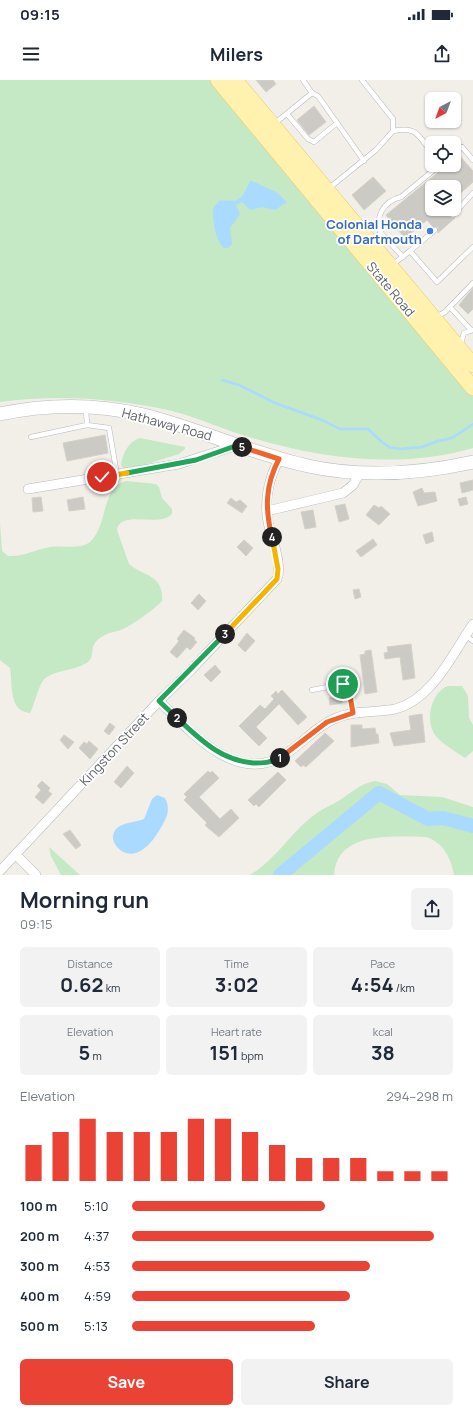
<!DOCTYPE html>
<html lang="en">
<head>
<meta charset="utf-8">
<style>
	body { margin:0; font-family:Manrope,sans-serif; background:#f2f2f3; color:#1f2937; height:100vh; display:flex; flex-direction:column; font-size:15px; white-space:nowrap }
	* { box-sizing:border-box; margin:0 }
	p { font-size:13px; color:#747a83 }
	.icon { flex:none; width:22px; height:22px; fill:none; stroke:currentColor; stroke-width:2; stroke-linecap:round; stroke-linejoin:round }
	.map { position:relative; height:795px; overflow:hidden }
	.details { display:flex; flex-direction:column; background:#fff; flex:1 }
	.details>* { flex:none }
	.needle { width:26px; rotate:221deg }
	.controls { position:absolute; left:425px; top:12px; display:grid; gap:8px }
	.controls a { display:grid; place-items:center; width:36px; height:36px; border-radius:6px; background:#fff; box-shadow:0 1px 3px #0004; font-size:20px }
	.pin { position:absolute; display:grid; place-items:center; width:34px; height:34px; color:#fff; margin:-17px; border:2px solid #fff; border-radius:50%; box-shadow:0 1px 4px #0007 }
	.km { position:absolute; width:20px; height:20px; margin:-10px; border-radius:50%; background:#222; color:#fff; font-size:11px; line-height:20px; text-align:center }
	.round { display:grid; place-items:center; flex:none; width:42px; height:42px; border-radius:6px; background:#f2f2f3 }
	.summary { display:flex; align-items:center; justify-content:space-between; height:68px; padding:0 20px }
	h1 { font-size:22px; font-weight:700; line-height:30px }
	.figures { display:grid; grid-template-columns:repeat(3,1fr); gap:6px; height:68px; padding:4px 20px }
	.figures div { display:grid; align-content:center; border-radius:6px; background:#f2f2f3; text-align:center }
	.figures b { font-size:20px; font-weight:700 }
	.figures small { font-size:11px; font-weight:400 }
	.figures p { font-size:11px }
	.chart { height:112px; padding:8px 20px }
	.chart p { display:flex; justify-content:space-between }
	.chart svg { width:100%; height:72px; margin-top:4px; stroke:#ea4335; stroke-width:6 }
	.primary-button { display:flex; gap:8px; margin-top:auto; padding:8px 20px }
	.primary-button a { flex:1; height:46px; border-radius:6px; background:#ea4335; color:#fff; font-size:16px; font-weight:700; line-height:46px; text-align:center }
	.primary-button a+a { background:#f2f2f3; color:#1f2937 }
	ul { padding:0 20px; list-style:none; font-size:13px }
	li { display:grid; grid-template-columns:64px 48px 1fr; align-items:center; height:30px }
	li i { height:10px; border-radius:5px; background:#ea4335 }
	.status { display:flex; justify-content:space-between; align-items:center; height:28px; padding:0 20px; background:#fff; direction:ltr }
	.status svg { height:11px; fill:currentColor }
	header { display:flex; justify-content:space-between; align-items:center; height:52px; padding:0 20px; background:#fff; font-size:18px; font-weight:700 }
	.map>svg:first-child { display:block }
</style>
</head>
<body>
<div class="status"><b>09:15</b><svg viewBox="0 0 49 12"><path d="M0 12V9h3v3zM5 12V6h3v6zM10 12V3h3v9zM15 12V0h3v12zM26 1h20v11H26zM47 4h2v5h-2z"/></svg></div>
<header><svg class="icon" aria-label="menu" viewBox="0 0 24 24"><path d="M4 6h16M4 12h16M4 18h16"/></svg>Milers<svg class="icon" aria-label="share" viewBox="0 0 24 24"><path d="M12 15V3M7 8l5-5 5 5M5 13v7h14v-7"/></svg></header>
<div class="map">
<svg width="473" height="795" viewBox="0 0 473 795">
	<rect width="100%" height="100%" fill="#f1efe8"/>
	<g fill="#c5e8c5">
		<path d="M0,0H211L473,316V368C402,389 322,379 252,358C225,350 199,338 172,331C116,318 56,314 0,322Z"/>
		<path d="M140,358L185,367V369L179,374L131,389L123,388L121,385C122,374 129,361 140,358Z"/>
		<path d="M126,401L156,404L159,407L162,418L172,429V434C159,448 120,429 117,450L129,484C142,496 164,494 162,521C156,528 132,545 123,549C116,552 109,552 103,556C87,565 96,574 89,581C77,592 50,589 42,602C37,611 35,623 30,633C8,631 13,604 10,588L0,580V443L2,471L8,476C23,477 35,470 50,467C62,465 80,470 90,462C108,446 101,407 126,401Z"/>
		<path d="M448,606H462L468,616L469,638L473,645V671L465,678C455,671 442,664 435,655C425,640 431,612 448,606Z"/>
		<path d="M375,701L387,704L400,715L442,717L473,727V795H454C451,778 443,762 426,757C394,757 337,750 334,795H250C278,778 291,751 317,733C325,727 335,724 343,718C354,710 361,704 375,701Z"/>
		<path d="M49,767L80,795H61L51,776Z"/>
	</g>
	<g fill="#aadaff">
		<path d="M250,101H252L276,112L287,122L275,130L262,127L250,130L242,122L236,125L240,134L230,148L232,164L228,168H224C216,161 212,139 213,128L219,121C224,120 228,121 233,121C243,120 246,109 250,101Z"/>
		<path d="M157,715L165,718C170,727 168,736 163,744C157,755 148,769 136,773C120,778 103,756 120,746C127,742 137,742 144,739L152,719Z"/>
	</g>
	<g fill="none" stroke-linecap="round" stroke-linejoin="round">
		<path stroke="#aadaff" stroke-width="2.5" d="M222,300L239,305L275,323L322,340L340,349H368L382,362L389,367L400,369L422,367L438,361L452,358L473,344"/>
		<path stroke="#aadaff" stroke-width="14" d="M280,795L379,713L428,739L443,738L473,746"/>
	</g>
	<g fill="#cccac5" stroke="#d6d1c6">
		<path d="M256,0H273L276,4L266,12Z"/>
		<path d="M314,26L326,42L309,55L297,40Z"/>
		<path d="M459,75L473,91V102L454,119V107H432V129H448L450,132V137L455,138L438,153V147H433L427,140L405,158L398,150H393V144L386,135L447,85H454V79Z"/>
		<path d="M373,97L386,111L364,130L352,115Z"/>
		<path d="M473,208V229L468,234L459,225Z"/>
		<path d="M105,355L108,373L67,381L63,363Z"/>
		<path d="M473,400V410L462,413L460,403Z"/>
		<path d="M422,408L424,413L435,412L437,421L418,426L413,412Z"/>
		<path d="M41,417L43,431L33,432L32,418Z"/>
		<path d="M83,417L85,429L69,431L67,420Z"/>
		<path d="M466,417L468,424L460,426L458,419Z"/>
		<path d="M231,418L236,422L240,420L247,426L242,433L227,423Z"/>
		<path d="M345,424L349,439L339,442L335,426Z"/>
		<path d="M374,425L379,428L381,426L390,434L379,445L366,435Z"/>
		<path d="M313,430L316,447L305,449L301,432Z"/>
		<path d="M432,452L434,461L426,464L423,455Z"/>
		<path d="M373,459L377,465L361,477L356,471Z"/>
		<path d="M244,460L253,468L246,476L237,467Z"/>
		<path d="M359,509L361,517L355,519L353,510Z"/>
		<path d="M199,514L206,521L198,530L191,523Z"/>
		<path d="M184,550L195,558L194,560L197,562L190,570L187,567L177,578L170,572L179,561L177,559Z"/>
		<path d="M247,553L255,561L245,572L238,565Z"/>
		<path d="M411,564L415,598L403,600L400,577L385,579L384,573L388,572L387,567Z"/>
		<path d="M371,570L377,612L365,614L360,575L365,574V571Z"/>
		<path d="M215,585L221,592L211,602L204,595Z"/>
		<path d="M282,610L307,637L298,645L279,624L256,647L267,658L259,666L239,646L260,625L265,629L274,619L271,616L276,611L278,614Z"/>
		<path d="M341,616L342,623L330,625L329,618Z"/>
		<path d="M422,634L425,662L394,666L390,653L411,650L409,636Z"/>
		<path d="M110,643L115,647L109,655L104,651Z"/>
		<path d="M351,645H362V649L375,648L376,654H378L379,663L351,667Z"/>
		<path d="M325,653L334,661L306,687L303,685L301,687L295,681Z"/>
		<path d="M64,655L74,662L68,669L60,660Z"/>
		<path d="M89,661L98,669L90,679L79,668L84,662L87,664Z"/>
		<path d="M127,686L134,693L121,708L114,702Z"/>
		<path d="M208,691L210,693L212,691L219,698L199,717L220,739L231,729L239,738L219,757L207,747L205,745L207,743L184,720L187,717L184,714Z"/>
		<path d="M278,692L286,700L259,727L256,724L254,726L248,720Z"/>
		<path d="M42,701L50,708L48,711L52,714L43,724L35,717L41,710L37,706Z"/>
		<path d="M70,750L81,765L76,769L63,754Z"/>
	</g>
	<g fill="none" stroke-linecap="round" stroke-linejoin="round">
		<g stroke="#b5b8bc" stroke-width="5.5">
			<g id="lane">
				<path d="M303,0L312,13"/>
				<path d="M287,34L308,59L314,62L337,43"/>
				<path d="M274,44L312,13L318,16L364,81"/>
				<path d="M393,51C417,46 418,55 432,73"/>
				<path d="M454,73L462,67L473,80"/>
				<path d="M328,109L376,70L393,51V39L362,0"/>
				<path d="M453,135L473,113"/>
				<path d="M381,153L403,177"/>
				<path d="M372,160L381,153C374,137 384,121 401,117L440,85"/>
				<path d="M410,171L435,150"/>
				<path d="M392,185L410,171L437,202L473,167"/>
				<path d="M450,227L471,250"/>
				<path d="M436,237L445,232L473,203"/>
				<path d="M460,266L464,253L473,250"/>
				<path d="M86,329L87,345L109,348L117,395"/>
				<path d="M31,357L87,345"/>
				<path d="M465,555L473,561"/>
				<path d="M312,610L343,604L349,610L353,633"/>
			</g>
		</g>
		<g stroke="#b5b8bc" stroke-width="10">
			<g id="street">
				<path d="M28,409L179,384L238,365"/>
				<path d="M267,431L343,413L353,405L360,393"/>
				<path d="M159,621C190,651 237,706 284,675C302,664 316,646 336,638C355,630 376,633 395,629C432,620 453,573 473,544"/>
				<path d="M16,775L36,795"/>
				<path d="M0,791L159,621L191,590L277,499C283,486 271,456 268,442C264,420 269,398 279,379"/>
			</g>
		</g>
		<g stroke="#b6babf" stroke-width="14">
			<path id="secondary" d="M0,334C47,324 97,324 144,335C200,349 252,374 308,386C363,398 418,394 473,382"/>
		</g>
		<g stroke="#f2c960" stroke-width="16">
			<g id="primary">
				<path d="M218,0L473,308"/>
				<path d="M235,0L473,285"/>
			</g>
		</g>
		<use href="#lane" stroke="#fff" stroke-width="4.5"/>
		<use href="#street" stroke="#fff" stroke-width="9"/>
		<use href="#secondary" stroke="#fff" stroke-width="13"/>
		<use href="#primary" stroke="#fff2af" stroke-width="15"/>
	</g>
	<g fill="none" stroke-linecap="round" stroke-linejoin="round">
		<g stroke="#fff" stroke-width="8">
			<path id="split-1" d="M280,678L327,642L353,633L349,610L343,604"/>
		</g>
		<g stroke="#fff" stroke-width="8">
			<path id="split-2" d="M177,638C200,659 220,680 253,683C262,683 271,683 280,678"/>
		</g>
		<g stroke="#fff" stroke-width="8">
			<path id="split-3" d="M177,638L159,621L225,554"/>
		</g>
		<g stroke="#fff" stroke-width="8">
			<path id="split-4" d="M225,554L277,499L278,489L272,457"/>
		</g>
		<g stroke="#fff" stroke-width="8">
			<path id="split-5" d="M242,367L279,379C265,405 265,429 272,457"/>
		</g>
		<g stroke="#fff" stroke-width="8">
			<path id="split-6" d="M127,393L196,380L238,365L242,367"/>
		</g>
		<g stroke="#fff" stroke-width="8">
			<path id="split-7" d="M102,397L127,393"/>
		</g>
		<use href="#split-1" stroke="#f0652b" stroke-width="5"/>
		<use href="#split-2" stroke="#22a559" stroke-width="5"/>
		<use href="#split-3" stroke="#22a559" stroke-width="5"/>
		<use href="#split-4" stroke="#f5b400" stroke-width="5"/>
		<use href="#split-5" stroke="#f0652b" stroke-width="5"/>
		<use href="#split-6" stroke="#22a559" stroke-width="5"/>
		<use href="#split-7" stroke="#f5b400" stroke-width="5"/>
	</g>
	<circle fill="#3f7fe0" stroke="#fff" stroke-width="1.5" cx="430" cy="151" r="4"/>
	<g text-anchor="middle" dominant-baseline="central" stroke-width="3.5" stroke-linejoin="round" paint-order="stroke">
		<g font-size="13" font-weight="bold" fill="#366cbe" stroke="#fff" text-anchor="end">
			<text x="422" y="144">Colonial Honda<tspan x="422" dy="15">of Dartmouth</tspan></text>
		</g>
		<g font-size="13" fill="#5f6368" stroke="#fff">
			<text transform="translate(391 209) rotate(50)">State Road</text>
			<text transform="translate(167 344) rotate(15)">Hathaway Road</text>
			<text transform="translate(114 669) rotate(-47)">Kingston Street</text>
		</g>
	</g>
</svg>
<div class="controls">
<a><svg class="needle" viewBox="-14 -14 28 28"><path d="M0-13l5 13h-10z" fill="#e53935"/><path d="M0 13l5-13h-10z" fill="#747a83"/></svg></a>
<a><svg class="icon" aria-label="locate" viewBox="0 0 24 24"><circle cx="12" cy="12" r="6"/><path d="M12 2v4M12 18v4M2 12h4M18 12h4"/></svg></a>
<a><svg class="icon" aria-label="layers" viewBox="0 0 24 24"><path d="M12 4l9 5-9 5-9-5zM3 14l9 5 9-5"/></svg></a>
</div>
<div class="pin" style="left:343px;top:604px;background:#1e9e55"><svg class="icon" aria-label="arrive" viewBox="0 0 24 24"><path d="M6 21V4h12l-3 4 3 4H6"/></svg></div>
<div class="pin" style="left:102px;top:397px;background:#d93025"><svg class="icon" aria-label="check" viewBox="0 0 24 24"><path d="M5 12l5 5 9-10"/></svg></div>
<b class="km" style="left:280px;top:678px">1</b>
<b class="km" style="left:177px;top:638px">2</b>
<b class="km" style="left:225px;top:554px">3</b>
<b class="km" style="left:272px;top:457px">4</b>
<b class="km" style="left:242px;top:367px">5</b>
</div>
<section class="details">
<div class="summary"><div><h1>Morning run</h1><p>09:15</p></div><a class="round"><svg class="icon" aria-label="share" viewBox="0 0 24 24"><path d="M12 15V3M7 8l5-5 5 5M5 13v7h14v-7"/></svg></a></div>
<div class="figures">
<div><p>Distance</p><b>0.62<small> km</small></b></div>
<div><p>Time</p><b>3:02</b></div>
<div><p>Pace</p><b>4:54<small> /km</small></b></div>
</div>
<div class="figures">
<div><p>Elevation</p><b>5<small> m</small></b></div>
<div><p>Heart rate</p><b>151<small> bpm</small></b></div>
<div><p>kcal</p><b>38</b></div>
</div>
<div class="chart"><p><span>Elevation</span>294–298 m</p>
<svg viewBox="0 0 160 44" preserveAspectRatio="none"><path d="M5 44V22M15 44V14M25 44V6M35 44V14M45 44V14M55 44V14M65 44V6M75 44V6M85 44V14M95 44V22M105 44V30M115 44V30M125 44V30M135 44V38M145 44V38M155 44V38"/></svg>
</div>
<ul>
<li><b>100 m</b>5:10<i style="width:60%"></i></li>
<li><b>200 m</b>4:37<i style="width:94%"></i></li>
<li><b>300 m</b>4:53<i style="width:74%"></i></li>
<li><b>400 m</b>4:59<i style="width:68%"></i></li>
<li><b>500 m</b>5:13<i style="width:57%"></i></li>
</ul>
<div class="primary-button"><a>Save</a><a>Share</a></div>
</section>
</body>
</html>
